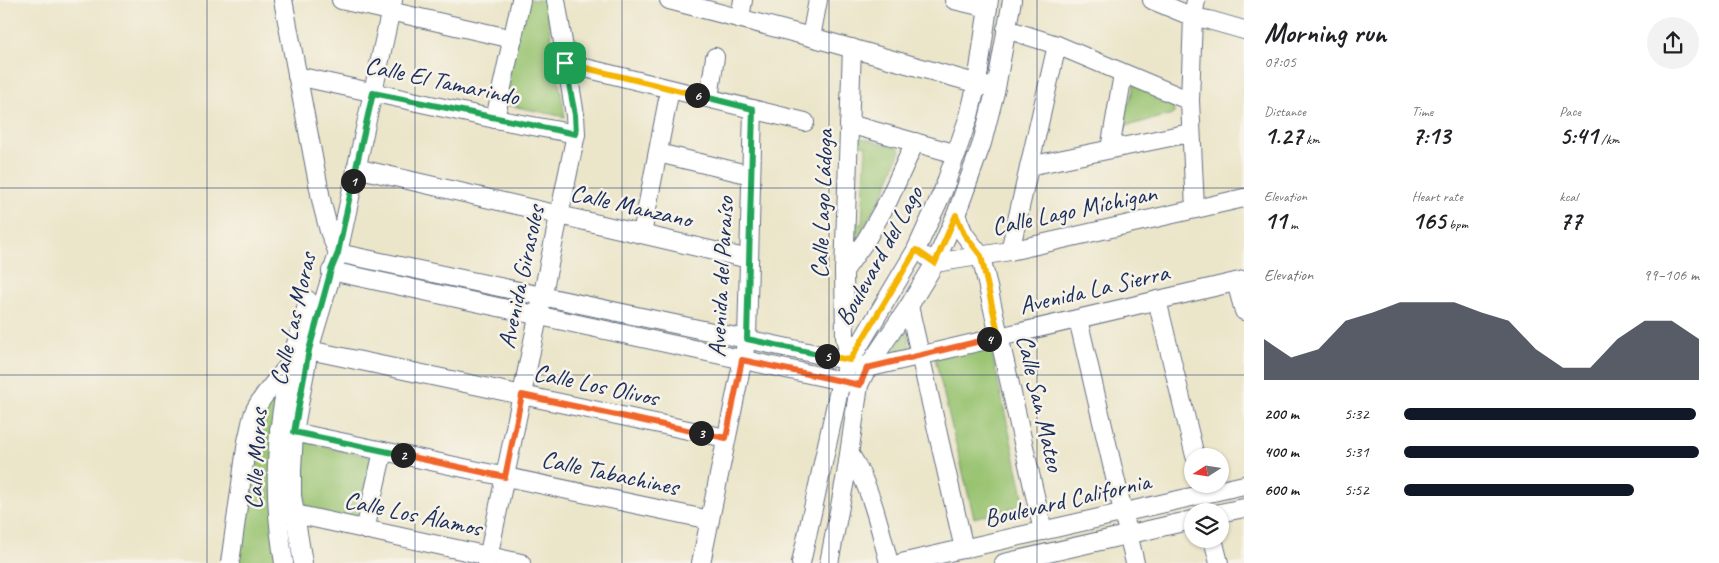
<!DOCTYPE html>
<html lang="en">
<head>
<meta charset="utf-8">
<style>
	body { margin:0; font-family:Caveat,sans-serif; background:#f2f2f2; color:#202124; height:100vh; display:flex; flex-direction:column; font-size:19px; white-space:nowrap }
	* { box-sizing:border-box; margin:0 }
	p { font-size:16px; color:#757577 }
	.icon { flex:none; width:28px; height:28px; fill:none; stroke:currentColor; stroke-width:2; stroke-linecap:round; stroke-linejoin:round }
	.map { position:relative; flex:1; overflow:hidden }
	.drawer { display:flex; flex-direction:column; background:#fff; width:475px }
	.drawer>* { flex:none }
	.needle { width:32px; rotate:258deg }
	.tools { position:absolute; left:1184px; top:448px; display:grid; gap:10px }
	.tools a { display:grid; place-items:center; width:45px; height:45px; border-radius:50%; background:#fff; box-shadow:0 1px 4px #0004; font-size:25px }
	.pin { position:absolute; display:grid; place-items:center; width:42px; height:42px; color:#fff; margin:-21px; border-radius:10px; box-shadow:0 2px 8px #0006 }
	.km { position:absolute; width:25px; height:25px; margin:-12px; border-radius:50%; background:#222; color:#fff; font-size:14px; line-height:25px; text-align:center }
	.round { display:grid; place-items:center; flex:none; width:52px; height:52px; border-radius:26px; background:#f2f2f2 }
	.head { display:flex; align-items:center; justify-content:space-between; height:85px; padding:0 20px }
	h1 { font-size:28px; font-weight:700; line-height:38px }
	.stats { display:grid; grid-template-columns:repeat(3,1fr); gap:8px; height:85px; padding:5px 20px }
	.stats div { display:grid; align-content:center }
	.stats b { font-size:25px; font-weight:700 }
	.stats small { font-size:14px; font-weight:400 }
	.stats p { font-size:14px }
	.chart { height:140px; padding:10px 20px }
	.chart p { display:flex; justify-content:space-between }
	.chart svg { width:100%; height:90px; margin-top:5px; fill:#111827; opacity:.7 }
	ul { padding:0 20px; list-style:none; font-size:16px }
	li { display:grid; grid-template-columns:80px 60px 1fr; align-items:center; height:38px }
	li i { height:12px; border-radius:6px; background:#111827 }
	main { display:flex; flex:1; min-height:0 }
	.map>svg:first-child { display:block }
</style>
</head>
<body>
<main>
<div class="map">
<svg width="1244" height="563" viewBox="0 0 1244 563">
	<rect width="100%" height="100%" fill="#f7f3e8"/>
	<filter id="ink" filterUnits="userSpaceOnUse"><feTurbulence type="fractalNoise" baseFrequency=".02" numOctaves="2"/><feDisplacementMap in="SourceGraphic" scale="10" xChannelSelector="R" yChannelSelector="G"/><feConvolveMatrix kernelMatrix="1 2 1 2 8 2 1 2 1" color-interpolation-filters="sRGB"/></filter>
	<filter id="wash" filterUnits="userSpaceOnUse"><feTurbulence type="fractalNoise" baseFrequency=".0096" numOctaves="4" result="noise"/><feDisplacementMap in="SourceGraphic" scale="20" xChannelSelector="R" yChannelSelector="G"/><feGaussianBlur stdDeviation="1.12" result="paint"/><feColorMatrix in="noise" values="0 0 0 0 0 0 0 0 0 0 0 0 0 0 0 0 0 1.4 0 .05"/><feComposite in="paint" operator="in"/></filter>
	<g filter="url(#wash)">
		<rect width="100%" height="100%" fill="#ebe5c9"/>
		<g fill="#98c370" stroke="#5a7967">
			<path d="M524,0H545L565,117L502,104Z"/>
			<path d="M1135,81L1173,94L1174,114L1114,129L1123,124L1127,109L1117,106L1118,101L1129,104Z"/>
			<path d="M858,137L899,148L900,151L885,190L858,238L855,239L852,237L854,224H862L866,146L857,144Z"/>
			<path d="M907,330L910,349L892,353Z"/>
			<path d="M990,344L1025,505L974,518L935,358Z"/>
			<path d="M278,391V563H236L260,413Z"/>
			<path d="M305,442L375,458L361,522L306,512L304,479Z"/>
		</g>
	</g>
	<g filter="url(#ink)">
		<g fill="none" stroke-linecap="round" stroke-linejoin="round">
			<g stroke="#646f83" stroke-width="20">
				<g id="minor">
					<path d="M283,0L322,204L329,231L338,253L309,350L294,432L292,470V496L303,563"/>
					<path d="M341,0L513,39"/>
					<path d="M393,0L338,253L850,361L867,368L1244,280"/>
					<path d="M669,0L811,37L989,87"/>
					<path d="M954,0L988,8"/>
					<path d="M1152,0L1193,17L1209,20L1244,30"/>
					<path d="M740,18L743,0"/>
					<path d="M1006,29L1057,45L1190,101"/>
					<path d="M811,37L818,0"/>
					<path d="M565,63L805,122"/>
					<path d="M297,76L495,119L576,134"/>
					<path d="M709,98L715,57"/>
					<path d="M495,119L521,0"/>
					<path d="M849,124L957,154"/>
					<path d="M1110,149L1123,74"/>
					<path d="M658,153L751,175"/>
					<path d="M1029,166L1190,133"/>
					<path d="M356,168L749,259"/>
					<path d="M1195,209L1190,101L1193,17L1196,0"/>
					<path d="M956,215L964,234L981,256L1043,531"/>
					<path d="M642,234L670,89"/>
					<path d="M1010,251L1057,45"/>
					<path d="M927,257L935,263L1010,251L1244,198"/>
					<path d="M331,271L851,383"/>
					<path d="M844,271L866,240L888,201L915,142"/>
					<path d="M1236,282L1244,311"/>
					<path d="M1157,300L1195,456"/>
					<path d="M909,306L964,549"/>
					<path d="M1078,319L1135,563"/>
					<path d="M309,350L726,438"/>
					<path d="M850,361L845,337L844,271L852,48"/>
					<path d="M279,429L710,520"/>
					<path d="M850,454C871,487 879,525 889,563"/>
					<path d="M1220,513L1244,508"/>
					<path d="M295,514L521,563"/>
					<path d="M365,530L383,451"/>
					<path d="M1213,539L1219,563"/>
					<path d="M230,563L247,441C250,431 251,419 255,410C263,394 277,380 288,366"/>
					<path d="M284,563C272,492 275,432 291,362C296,341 304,321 308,300"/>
					<path d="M487,563L576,134L575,115L556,0"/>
					<path d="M701,563L747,339L753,109"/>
					<path d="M801,563L841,381L850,361L916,250L943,191L969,116L977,83L989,0"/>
					<path d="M829,563L846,475L859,385L867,368L909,306L935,263L956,215L982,143L996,88L1012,0"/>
					<path d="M901,563L1244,485"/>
					<path d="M1004,563L1192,520"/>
				</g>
			</g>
			<use href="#minor" stroke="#fff" stroke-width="18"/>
		</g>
	</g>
	<g fill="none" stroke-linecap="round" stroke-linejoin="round" filter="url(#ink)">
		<g stroke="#fff" stroke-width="10">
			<path id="split-1" d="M353,181L373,93L576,134L575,115L565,63"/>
		</g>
		<g stroke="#fff" stroke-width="10">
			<path id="split-2" d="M353,181L338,253L331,270L309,350L294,432L403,455"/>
		</g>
		<g stroke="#fff" stroke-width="10">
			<path id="split-3" d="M403,455L505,477L522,395L701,433"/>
		</g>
		<g stroke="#fff" stroke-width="10">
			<path id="split-4" d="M701,433L726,438L742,360L860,385L867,368L989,339"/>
		</g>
		<g stroke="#fff" stroke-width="10">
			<path id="split-5" d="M827,356L850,360L916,250L935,263L956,215L964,234L981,256L999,337L989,339"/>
		</g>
		<g stroke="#fff" stroke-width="10">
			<path id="split-6" d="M697,95L753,109L747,339L827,356"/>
		</g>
		<g stroke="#fff" stroke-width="10">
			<path id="split-7" d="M565,63L697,95"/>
		</g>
		<use href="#split-1" stroke="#22a559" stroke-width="6"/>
		<use href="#split-2" stroke="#22a559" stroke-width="6"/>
		<use href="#split-3" stroke="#f0652b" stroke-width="6"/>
		<use href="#split-4" stroke="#f0652b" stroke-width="6"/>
		<use href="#split-5" stroke="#f5b400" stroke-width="6"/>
		<use href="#split-6" stroke="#22a559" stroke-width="6"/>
		<use href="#split-7" stroke="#f5b400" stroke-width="6"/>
	</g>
	<path fill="none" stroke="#1b2f5e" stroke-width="1" stroke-opacity="0.55" d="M207,0V563M415,0V563M622,0V563M829,0V563M1037,0V563M0,188H1244M0,375H1244"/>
	<g text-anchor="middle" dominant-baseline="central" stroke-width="5" stroke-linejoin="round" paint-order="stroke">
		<g font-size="25" fill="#1b2f5e" stroke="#f7f3e8">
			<text transform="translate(442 81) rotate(12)">Calle El Tamarindo</text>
			<text transform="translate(822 204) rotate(-88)">Calle Lago Ládoga</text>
			<text transform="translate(631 206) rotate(13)">Calle Manzano</text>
			<text transform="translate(1074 210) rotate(-12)">Calle Lago Míchigan</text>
			<text transform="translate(879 256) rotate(-61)">Boulevard del Lago</text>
			<text transform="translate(521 277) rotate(-78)">Avenida Girasoles</text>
			<text transform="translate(721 277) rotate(-87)">Avenida del Paraíso</text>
			<text transform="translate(1094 289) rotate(-13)">Avenida La Sierra</text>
			<text transform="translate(293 319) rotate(-77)">Calle Las Moras</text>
			<text transform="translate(596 385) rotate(12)">Calle Los Olivos</text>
			<text transform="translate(1040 403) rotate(77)">Calle San Mateo</text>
			<text transform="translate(256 459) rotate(-87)">Calle Moras</text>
			<text transform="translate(610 473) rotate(12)">Calle Tabachines</text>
			<text transform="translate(1067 500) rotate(-13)">Boulevard California</text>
			<text transform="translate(413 514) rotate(12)">Calle Los Álamos</text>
		</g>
	</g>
</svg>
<div class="tools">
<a><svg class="needle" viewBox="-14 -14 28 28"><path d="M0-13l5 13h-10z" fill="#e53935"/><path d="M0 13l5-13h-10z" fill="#757577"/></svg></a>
<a><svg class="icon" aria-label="layers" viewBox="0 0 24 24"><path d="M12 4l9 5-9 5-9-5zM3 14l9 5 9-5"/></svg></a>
</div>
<div class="pin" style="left:565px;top:63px;background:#1e9e55"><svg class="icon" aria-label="arrive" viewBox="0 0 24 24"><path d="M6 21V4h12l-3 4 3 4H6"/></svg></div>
<b class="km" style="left:353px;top:181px">1</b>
<b class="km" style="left:403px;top:455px">2</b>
<b class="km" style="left:701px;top:433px">3</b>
<b class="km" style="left:989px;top:339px">4</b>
<b class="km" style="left:827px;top:356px">5</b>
<b class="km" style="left:697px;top:95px">6</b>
</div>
<section class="drawer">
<div class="head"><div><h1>Morning run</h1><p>07:05</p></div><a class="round"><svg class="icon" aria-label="share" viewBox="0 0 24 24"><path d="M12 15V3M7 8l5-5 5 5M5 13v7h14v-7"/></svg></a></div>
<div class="stats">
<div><p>Distance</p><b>1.27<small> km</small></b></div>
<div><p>Time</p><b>7:13</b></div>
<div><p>Pace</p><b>5:41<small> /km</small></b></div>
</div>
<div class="stats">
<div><p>Elevation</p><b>11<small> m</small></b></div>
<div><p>Heart rate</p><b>165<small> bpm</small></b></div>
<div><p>kcal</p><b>77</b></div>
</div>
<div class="chart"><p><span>Elevation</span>99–106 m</p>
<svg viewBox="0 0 160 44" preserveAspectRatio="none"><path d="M0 44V24L10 33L20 29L30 15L40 11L50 6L60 6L70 6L80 11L90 15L100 29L110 38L120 38L130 24L140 15L150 15L160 24V44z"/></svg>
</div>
<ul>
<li><b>200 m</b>5:32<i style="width:99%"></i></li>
<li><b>400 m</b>5:31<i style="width:100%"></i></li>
<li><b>600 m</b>5:52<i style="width:78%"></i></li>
</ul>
</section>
</main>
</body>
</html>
